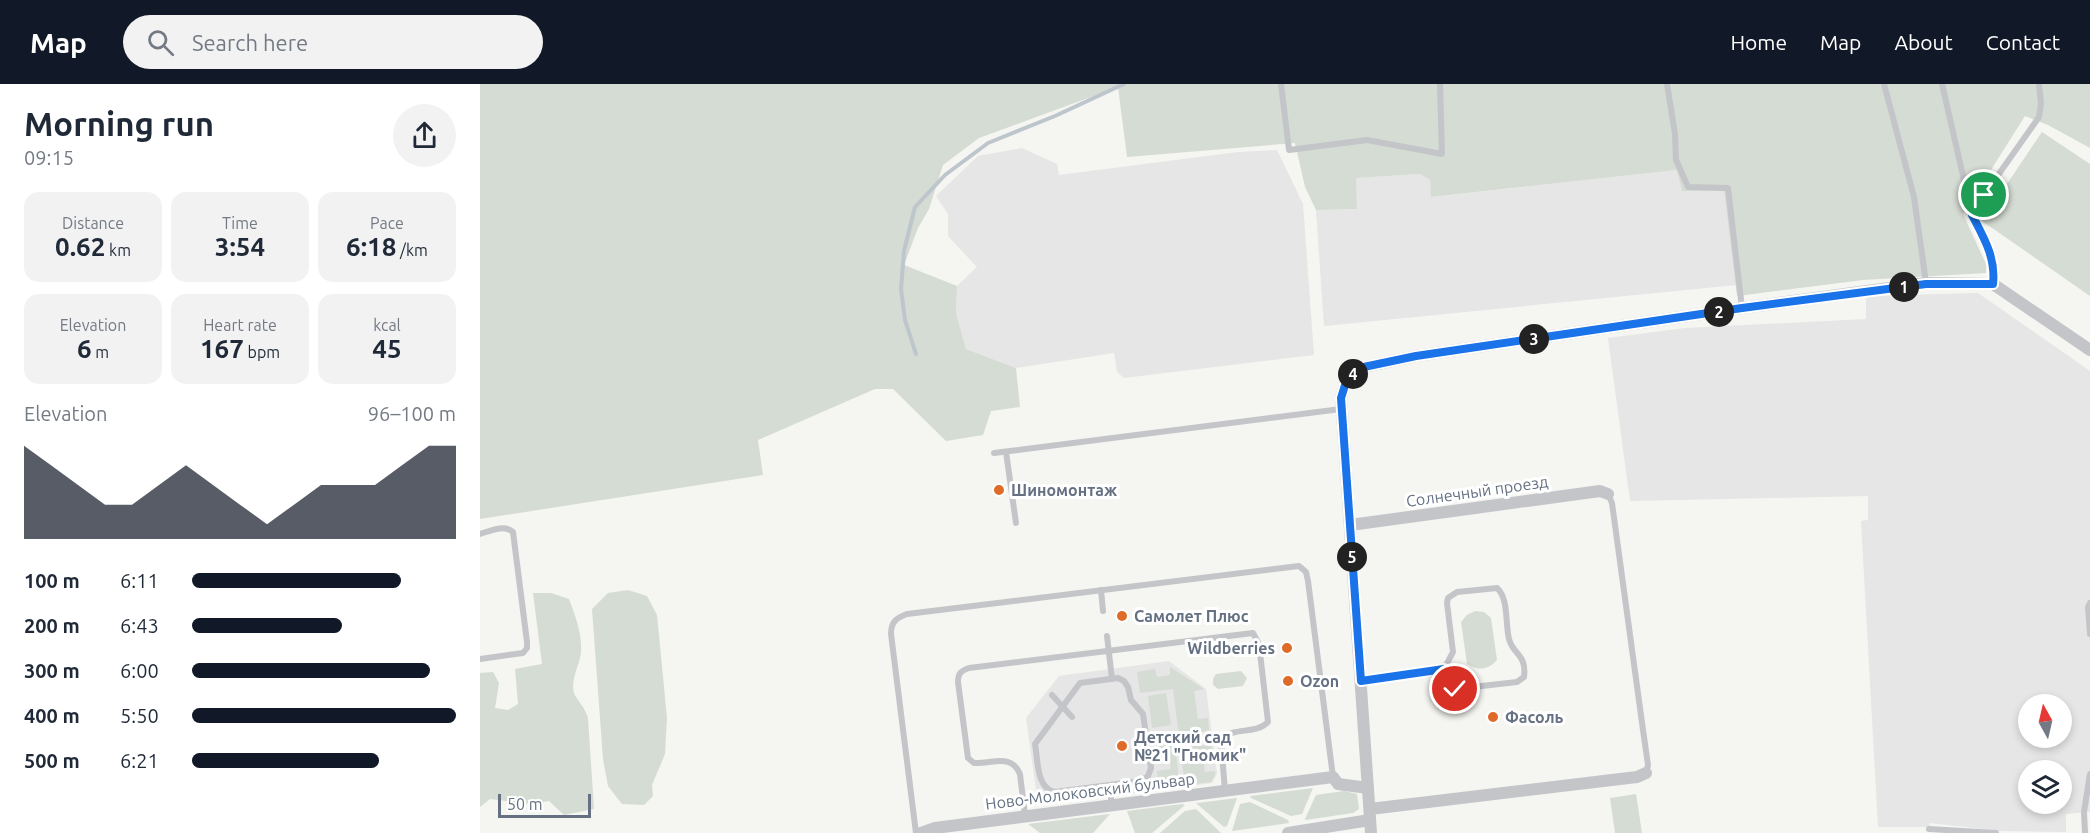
<!DOCTYPE html>
<html lang="en">
<head>
<meta charset="utf-8">
<style>
	body { margin:0; font-family:Ubuntu,sans-serif; background:#f2f2f3; color:#1f2937; height:100vh; display:flex; flex-direction:column; font-size:22px; white-space:nowrap }
	* { box-sizing:border-box; margin:0 }
	p { font-size:20px; color:#747a83 }
	.icon { flex:none; width:33px; height:33px; fill:none; stroke:currentColor; stroke-width:2; stroke-linecap:round; stroke-linejoin:round }
	.map { position:relative; flex:1; overflow:hidden }
	.drawer { display:flex; flex-direction:column; background:#fff; width:480px }
	.drawer>* { flex:none }
	.needle { width:39px; rotate:352deg }
	.buttons { position:absolute; left:1538px; top:610px; display:grid; gap:12px }
	.buttons a { display:grid; place-items:center; width:54px; height:54px; border-radius:50%; background:#fff; box-shadow:0 3px 9px #0003; font-size:30px }
	.scale { position:absolute; left:18px; bottom:15px; width:93px; box-sizing:border-box; padding-left:6px; border:3px solid #657182; border-top:0; font-size:16px; line-height:21px; white-space:nowrap; color:#657182; -webkit-text-stroke:4px #fff; paint-order:stroke }
	.pin { position:absolute; display:grid; place-items:center; width:51px; height:51px; color:#fff; margin:-26px; border:3px solid #fff; border-radius:50%; box-shadow:0 2px 6px #0007 }
	.km { position:absolute; width:30px; height:30px; margin:-15px; border-radius:50%; background:#222; color:#fff; font-size:16px; line-height:30px; text-align:center }
	.round { display:grid; place-items:center; flex:none; width:63px; height:63px; border-radius:32px; background:#f2f2f3 }
	.headline { display:flex; align-items:center; justify-content:space-between; height:102px; padding:0 24px }
	h1 { font-size:33px; font-weight:700; line-height:45px }
	.stats { display:grid; grid-template-columns:repeat(3,1fr); gap:9px; height:102px; padding:6px 24px }
	.stats div { display:grid; align-content:center; border-radius:15px; background:#f2f2f3; text-align:center }
	.stats b { font-size:26px; font-weight:700 }
	.stats small { font-size:16px; font-weight:400 }
	.stats p { font-size:16px }
	.chart { height:168px; padding:12px 24px }
	.chart p { display:flex; justify-content:space-between }
	.chart svg { width:100%; height:108px; margin-top:6px; fill:#111827; opacity:.7 }
	ul { padding:0 24px; list-style:none; font-size:20px }
	li { display:grid; grid-template-columns:96px 72px 1fr; align-items:center; height:45px }
	li i { height:15px; border-radius:8px; background:#111827 }
	header { display:flex; align-items:center; gap:36px; box-sizing:border-box; height:84px; padding:0 30px; background:#111827; color:#fff }
	header strong { font-size:28px }
	nav { display:flex; gap:33px; margin-inline-start:auto; font-size:21px }
	.search { width:420px; height:54px; background:#f2f2f3; display:flex; align-items:center; gap:15px; box-sizing:border-box; padding:0 21px; border-radius:33px; color:#747a83; font-size:22px }
	main { display:flex; flex:1; min-height:0 }
	.map>svg:first-child { display:block }
</style>
</head>
<body>
<header>
<strong>Map</strong>
<div class="search"><svg class="icon" aria-label="search" viewBox="0 0 24 24"><circle cx="10" cy="10" r="6"/><path d="M15 15l6 6"/></svg>Search here</div>
<nav><a>Home</a><a>Map</a><a>About</a><a>Contact</a></nav>
</header>
<main>
<section class="drawer">
<div class="headline"><div><h1>Morning run</h1><p>09:15</p></div><a class="round"><svg class="icon" aria-label="share" viewBox="0 0 24 24"><path d="M12 15V3M7 8l5-5 5 5M5 13v7h14v-7"/></svg></a></div>
<div class="stats">
<div><p>Distance</p><b>0.62<small> km</small></b></div>
<div><p>Time</p><b>3:54</b></div>
<div><p>Pace</p><b>6:18<small> /km</small></b></div>
</div>
<div class="stats">
<div><p>Elevation</p><b>6<small> m</small></b></div>
<div><p>Heart rate</p><b>167<small> bpm</small></b></div>
<div><p>kcal</p><b>45</b></div>
</div>
<div class="chart"><p><span>Elevation</span>96–100 m</p>
<svg viewBox="0 0 160 44" preserveAspectRatio="none"><path d="M0 44V6L10 14L20 22L30 30L40 30L50 22L60 14L70 22L80 30L90 38L100 30L110 22L120 22L130 22L140 14L150 6L160 6V44z"/></svg>
</div>
<ul>
<li><b>100 m</b>6:11<i style="width:79%"></i></li>
<li><b>200 m</b>6:43<i style="width:57%"></i></li>
<li><b>300 m</b>6:00<i style="width:90%"></i></li>
<li><b>400 m</b>5:50<i style="width:100%"></i></li>
<li><b>500 m</b>6:21<i style="width:71%"></i></li>
</ul>
</section>
<div class="map">
<svg width="1610" height="749" viewBox="0 0 1610 749">
	<rect width="100%" height="100%" fill="#f5f5f2"/>
	<g fill="#e5e6e5" fill-rule="evenodd">
		<path d="M542,64L577,80L579,91L758,68L797,66L823,120L834,271L644,294L637,288L634,269L536,284L486,265L476,229L477,202L497,183L468,152V130L456,112L498,72Z"/>
		<path d="M1197,86L1244,107L1256,201L844,242L836,126L877,125L875,94L940,90L950,96L952,113Z"/>
		<path d="M1498,209L1610,287V728L1586,730V748L1520,747L1450,739L1449,743H1398L1381,437L1388,436V412L1150,417L1128,254L1205,244L1386,235V212ZM1548,621H1581V654H1548ZM1548,687H1581V720H1548Z"/>
		<path d="M689,577L726,605L737,690L732,699L566,720L557,713L546,634L579,592Z"/>
	</g>
	<g fill="#d5dcd3">
		<path d="M0,0H1610V64L1568,41L1545,32L1483,130L1506,180V189L1383,196L1257,212L1244,107H1202L1197,86L951,113L950,96L940,90L876,94L877,125L836,126L825,103L815,59L647,73L638,3L499,54L463,81L449,125L438,144L424,181L477,202L476,229L486,265L536,284L540,323L511,327L503,351L466,357L413,305H395L278,356L283,391L0,435Z"/>
		<path d="M1562,48L1610,80V212L1502,137Z"/>
		<path d="M148,506L167,512L177,531L187,634L185,670L172,701L173,712L164,721L142,720L128,702L123,675L112,525L128,509Z"/>
		<path d="M53,509H71L89,515C95,531 102,549 101,566C101,580 90,594 94,609C96,615 105,623 108,634L114,725L84,731L69,717L51,720L10,715L0,723V589L13,588L19,599L15,624L28,626L38,620L35,585L62,580Z"/>
		<path d="M995,527L1004,528L1011,534L1017,576C1008,586 998,587 987,580L981,538L987,531Z"/>
		<path d="M690,583L724,605L714,607L718,635L728,634L729,646L720,648L722,662L731,661L733,671L723,673L725,688L735,687V691L731,698L705,701L693,605L660,609L657,588L675,585L677,593L690,591Z"/>
		<path d="M761,587L767,594L763,602L738,605L733,601V595L736,590Z"/>
		<path d="M686,609L691,641L672,644L668,612Z"/>
		<path d="M693,648L700,702L679,704L677,687L691,685L690,677L676,678L673,659L687,657L686,649Z"/>
		<path d="M833,704L822,730L811,732L771,714L770,712Z"/>
		<path d="M864,707L877,710L879,725L873,729L826,736L825,735L836,711Z"/>
		<path d="M1156,710L1162,749H1135L1130,714Z"/>
		<path d="M757,714L747,742L744,743L717,720V719Z"/>
		<path d="M770,718L808,736L809,739L752,747L760,720Z"/>
		<path d="M702,720L705,721L672,749H655L647,727Z"/>
		<path d="M716,725L741,749H680L705,727Z"/>
		<path d="M630,730L613,749H560L548,740Z"/>
	</g>
	<g fill="none" stroke-linecap="round" stroke-linejoin="round">
		<path stroke="#bec6cd" stroke-width="4" d="M436,270L425,236L421,205L424,167L435,123L465,91L508,59L575,32L644,0"/>
		<g stroke="#c3c5c9" stroke-width="6">
			<path d="M801,0L809,66L887,56L962,70L960,0"/>
			<path d="M1187,0L1195,50L1196,76L1208,103L1248,104L1262,224"/>
			<path d="M1404,0L1434,113L1446,199"/>
			<path d="M1462,0L1492,131L1512,171L1514,190L1513,200"/>
			<path d="M1492,131L1504,111L1559,33L1561,20L1559,0"/>
			<path d="M526,368L536,439"/>
			<path d="M514,369L861,325"/>
			<path d="M1128,410L1132,419L1163,646L1168,681L1166,689"/>
			<path d="M0,450C10,447 24,440 33,448L47,558V564L43,569L0,575"/>
			<path d="M621,506L623,527"/>
			<path d="M1610,519L1608,523L1610,550"/>
			<path d="M627,552L632,595"/>
			<path d="M638,594L644,597L648,603L651,616L663,630L671,684L668,692L660,697L575,708C556,705 558,675 555,660L600,599Z"/>
			<path d="M881,597L964,585L973,568L967,519L968,514L977,508L1017,504C1029,515 1025,539 1029,555C1033,571 1047,570 1044,593L1037,598L975,605L969,598L964,585"/>
			<path d="M572,611L592,633"/>
			<path d="M629,701L632,721"/>
			<path d="M545,732L540,690C531,669 512,680 494,679L488,674L478,598C478,589 481,587 489,584L773,549L779,560L788,638C775,652 752,641 741,657L745,707"/>
			<path d="M1449,745L1516,749"/>
			<path d="M436,749L411,550C411,538 416,534 427,530L819,482L826,488L828,497L853,693"/>
			<path d="M1605,749L1604,728L1610,690"/>
		</g>
		<g stroke="#c3c5c9" stroke-width="12">
			<path d="M870,441L1120,407L1128,410"/>
			<path d="M890,725L1157,693L1166,689"/>
			<path d="M441,749L455,744L853,693L858,700L888,704"/>
			<path d="M808,749L890,736"/>
			<path d="M891,749L861,314L866,298L880,284L936,272L1262,224L1446,199L1513,200L1610,266"/>
		</g>
	</g>
	<g fill="none" stroke-linecap="round" stroke-linejoin="round">
		<g stroke="#fff" stroke-width="12">
			<path id="route" d="M975,605L969,598L964,585L881,597L861,314L866,298L879,284L936,272L1262,224L1446,200H1513C1516,174 1504,154 1492,131L1504,111"/>
		</g>
		<use href="#route" stroke="#1a73e8" stroke-width="8"/>
	</g>
	<g fill="#df6b28" stroke="#fff" stroke-width="2">
		<circle cx="519" cy="406" r="6"/>
		<circle cx="642" cy="532" r="6"/>
		<circle cx="807" cy="564" r="6"/>
		<circle cx="808" cy="597" r="6"/>
		<circle cx="1013" cy="633" r="6"/>
		<circle cx="642" cy="662" r="6"/>
	</g>
	<g text-anchor="middle" dominant-baseline="central" stroke-width="6" stroke-linejoin="round" paint-order="stroke">
		<g font-size="16" font-weight="bold" fill="#657182" stroke="#fff" text-anchor="start">
			<text x="531" y="406">Шиномонтаж</text>
			<text x="654" y="532">Самолет Плюс</text>
			<text x="795" y="564" text-anchor="end">Wildberries</text>
			<text x="820" y="597">Ozon</text>
			<text x="1025" y="633">Фасоль</text>
			<text x="654" y="653">Детский сад<tspan x="654" dy="18">№21 "Гномик"</tspan></text>
		</g>
		<g font-size="16" fill="#657182" stroke="#fff">
			<text transform="translate(997 407) rotate(-8)">Солнечный проезд</text>
			<text transform="translate(610 707) rotate(-7)">Ново-Молоковский бульвар</text>
		</g>
	</g>
</svg>
<div class="buttons">
<a><svg class="needle" viewBox="-14 -14 28 28"><path d="M0-13l5 13h-10z" fill="#e53935"/><path d="M0 13l5-13h-10z" fill="#747a83"/></svg></a>
<a><svg class="icon" aria-label="layers" viewBox="0 0 24 24"><path d="M12 4l9 5-9 5-9-5zM3 14l9 5 9-5"/></svg></a>
</div>
<div class="scale">50 m</div>
<div class="pin" style="left:1504px;top:111px;background:#1e9e55"><svg class="icon" aria-label="arrive" viewBox="0 0 24 24"><path d="M6 21V4h12l-3 4 3 4H6"/></svg></div>
<div class="pin" style="left:975px;top:605px;background:#d93025"><svg class="icon" aria-label="check" viewBox="0 0 24 24"><path d="M5 12l5 5 9-10"/></svg></div>
<b class="km" style="left:1424px;top:203px">1</b>
<b class="km" style="left:1239px;top:228px">2</b>
<b class="km" style="left:1054px;top:255px">3</b>
<b class="km" style="left:873px;top:290px">4</b>
<b class="km" style="left:872px;top:473px">5</b>
</div>
</main>
</body>
</html>
